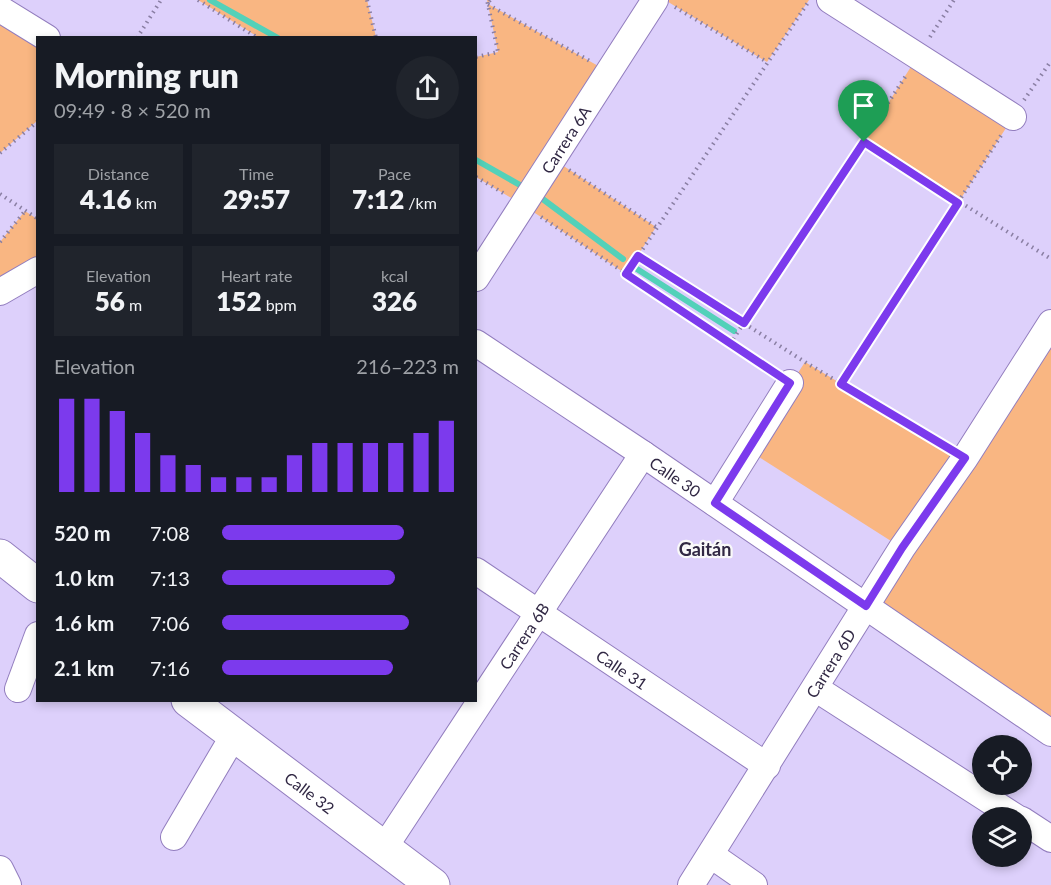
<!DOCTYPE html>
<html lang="en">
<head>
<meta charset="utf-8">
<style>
	body { margin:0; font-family:Lato,sans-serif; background:#20242c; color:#f1f3f6; height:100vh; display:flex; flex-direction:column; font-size:22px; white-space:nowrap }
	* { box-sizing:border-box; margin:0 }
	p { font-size:20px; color:#9ea1a6 }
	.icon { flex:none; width:33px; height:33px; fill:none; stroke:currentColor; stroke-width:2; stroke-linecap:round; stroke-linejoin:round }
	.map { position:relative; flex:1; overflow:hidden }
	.sheet { position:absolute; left:36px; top:36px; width:441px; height:666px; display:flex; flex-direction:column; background:#171b24; border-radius:0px; box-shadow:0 3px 9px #0003 }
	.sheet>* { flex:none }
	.fabs { position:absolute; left:972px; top:735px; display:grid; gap:12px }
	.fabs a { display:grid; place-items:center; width:60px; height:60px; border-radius:50%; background:#171b24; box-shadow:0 3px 9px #0003; font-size:30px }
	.pin { position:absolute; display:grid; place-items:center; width:51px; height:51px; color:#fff; margin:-62px -26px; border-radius:50% 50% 50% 0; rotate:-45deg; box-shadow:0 0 6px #0007 }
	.pin .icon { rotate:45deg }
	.round { display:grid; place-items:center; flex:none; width:63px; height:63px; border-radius:32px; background:#20242c }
	.headline { display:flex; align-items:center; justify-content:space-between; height:102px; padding:0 18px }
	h1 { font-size:33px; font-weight:800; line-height:45px }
	.metrics { display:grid; grid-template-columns:repeat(3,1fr); gap:9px; height:102px; padding:6px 18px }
	.metrics div { display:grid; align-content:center; border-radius:0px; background:#20242c; text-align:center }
	.metrics b { font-size:26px; font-weight:800 }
	.metrics small { font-size:16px; font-weight:400 }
	.metrics p { font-size:16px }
	.chart { height:168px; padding:12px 18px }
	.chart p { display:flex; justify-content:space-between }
	.chart svg { width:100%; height:108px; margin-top:6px; stroke:#7c3aed; stroke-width:6 }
	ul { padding:0 18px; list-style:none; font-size:20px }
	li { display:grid; grid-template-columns:96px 72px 1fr; align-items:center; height:45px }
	li i { height:15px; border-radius:8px; background:#7c3aed }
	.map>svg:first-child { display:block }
</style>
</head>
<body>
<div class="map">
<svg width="1051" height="885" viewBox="0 0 1051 885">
	<rect width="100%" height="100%" fill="#ddd0fb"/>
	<g fill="#f9b682">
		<path d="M198,0H367L376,37H258Z"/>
		<path d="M487,0H490L488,4L609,72L553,159L656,227L626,274L523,205L476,177V57L498,52Z"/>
		<path d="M665,0H809L767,62Z"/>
		<path d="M0,23L38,38L37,121L0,153Z"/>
		<path d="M917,57L1013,117L958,203L864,142Z"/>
		<path d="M25,211L37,219V269L0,292V242Z"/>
		<path d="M1051,323V733L866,606L902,548L748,450L805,362L965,458Z"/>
	</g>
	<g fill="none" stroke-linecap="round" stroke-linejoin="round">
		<g stroke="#53d1b9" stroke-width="6">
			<path d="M210,0L278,38"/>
			<path d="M476,160L527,189"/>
			<path d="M536,194L623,259"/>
			<path d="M637,269L734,331"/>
		</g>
		<g stroke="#927dbe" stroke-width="28">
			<g id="minor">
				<path d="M830,0L1013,117"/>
				<path d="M0,9L47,38"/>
				<path id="s1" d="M476,278L655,0"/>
				<path d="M0,292L38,270"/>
				<path id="s2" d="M476,343L643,454L1051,733"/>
				<path d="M715,503L790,383"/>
				<path id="s3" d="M476,571L767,766"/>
				<path d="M815,688L1017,818"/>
				<path d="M18,689L38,635"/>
				<path d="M1022,820L1051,839"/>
				<path d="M174,837L234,735"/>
				<path id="s4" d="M384,848L643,454"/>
				<path d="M711,855L754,885"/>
				<path d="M0,869L8,885"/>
				<path id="s5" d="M691,885L902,548L965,458L1051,323"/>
			</g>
		</g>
		<g stroke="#927dbe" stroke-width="35">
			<g id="major">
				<path d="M0,556L38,586"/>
				<path id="s6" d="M188,700L433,885"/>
			</g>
		</g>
		<g stroke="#8a7fa3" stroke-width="4" stroke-dasharray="1.5 4.5" stroke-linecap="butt">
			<path d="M198,0L258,38"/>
			<path d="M367,0L376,38"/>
			<path d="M490,0L487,4L590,61"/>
			<path d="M675,7L767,62"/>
			<path d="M930,37L954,0"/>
			<path d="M137,38L161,0"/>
			<path d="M476,57L498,52L487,0"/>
			<path d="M1024,100L1051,61"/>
			<path d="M864,142L1051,259"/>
			<path d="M0,153L38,121"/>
			<path d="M569,170L656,227"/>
			<path d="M476,177L505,194"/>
			<path d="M0,194L38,219"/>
			<path d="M541,217L772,371"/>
			<path d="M0,242L25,211"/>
			<path d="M638,256L805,362L947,447"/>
			<path d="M626,274L809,1"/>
			<path d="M730,344L907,74"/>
			<path d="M841,384L1002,134"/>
		</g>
		<use href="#minor" stroke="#fff" stroke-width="26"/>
		<use href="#major" stroke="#fff" stroke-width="33"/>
	</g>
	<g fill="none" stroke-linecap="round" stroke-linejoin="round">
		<g stroke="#fff" stroke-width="12">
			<path id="route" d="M864,142L958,203L841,384L965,458L902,548L866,606L715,503L790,383L626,274L638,256L744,323Z"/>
		</g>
		<use href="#route" stroke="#7c3aed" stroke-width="8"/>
	</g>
	<g text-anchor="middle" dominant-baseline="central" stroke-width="4.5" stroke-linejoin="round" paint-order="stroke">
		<g font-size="16" fill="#312844" stroke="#f9f9f9">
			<text stroke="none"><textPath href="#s1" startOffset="165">Carrera 6A</textPath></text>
			<text stroke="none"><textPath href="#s2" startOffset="240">Calle 30</textPath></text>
			<text stroke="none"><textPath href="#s4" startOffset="254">Carrera 6B</textPath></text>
			<text stroke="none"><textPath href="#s5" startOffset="262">Carrera 6D</textPath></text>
			<text stroke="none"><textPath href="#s3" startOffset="176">Calle 31</textPath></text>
			<text stroke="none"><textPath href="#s6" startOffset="153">Calle 32</textPath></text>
		</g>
		<g font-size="18" font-weight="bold" fill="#312844" stroke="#f9f9f9">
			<text x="705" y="549">Gaitán</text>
		</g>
	</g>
</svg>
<div class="fabs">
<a><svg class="icon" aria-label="locate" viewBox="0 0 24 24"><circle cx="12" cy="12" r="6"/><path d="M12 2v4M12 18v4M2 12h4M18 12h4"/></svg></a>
<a><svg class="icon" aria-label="layers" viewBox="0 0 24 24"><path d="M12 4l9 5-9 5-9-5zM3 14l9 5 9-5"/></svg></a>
</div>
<div class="pin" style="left:864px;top:142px;background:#1e9e55"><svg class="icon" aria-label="arrive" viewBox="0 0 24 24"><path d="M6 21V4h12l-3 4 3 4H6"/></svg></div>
<section class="sheet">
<div class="headline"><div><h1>Morning run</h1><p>09:49 · 8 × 520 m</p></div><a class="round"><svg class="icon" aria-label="share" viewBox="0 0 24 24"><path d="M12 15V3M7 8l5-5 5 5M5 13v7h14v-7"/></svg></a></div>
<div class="metrics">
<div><p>Distance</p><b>4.16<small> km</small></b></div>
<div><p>Time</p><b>29:57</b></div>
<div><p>Pace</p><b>7:12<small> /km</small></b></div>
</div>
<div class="metrics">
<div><p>Elevation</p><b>56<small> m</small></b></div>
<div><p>Heart rate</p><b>152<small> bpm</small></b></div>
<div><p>kcal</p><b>326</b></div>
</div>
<div class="chart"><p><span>Elevation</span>216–223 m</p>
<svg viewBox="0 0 160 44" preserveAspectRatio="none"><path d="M5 44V6M15 44V6M25 44V11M35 44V20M45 44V29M55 44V33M65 44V38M75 44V38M85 44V38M95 44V29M105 44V24M115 44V24M125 44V24M135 44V24M145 44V20M155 44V15"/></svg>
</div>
<ul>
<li><b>520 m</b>7:08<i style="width:77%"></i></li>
<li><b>1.0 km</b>7:13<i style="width:73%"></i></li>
<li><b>1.6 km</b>7:06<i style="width:79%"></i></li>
<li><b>2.1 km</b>7:16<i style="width:72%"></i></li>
</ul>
</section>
</div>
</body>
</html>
